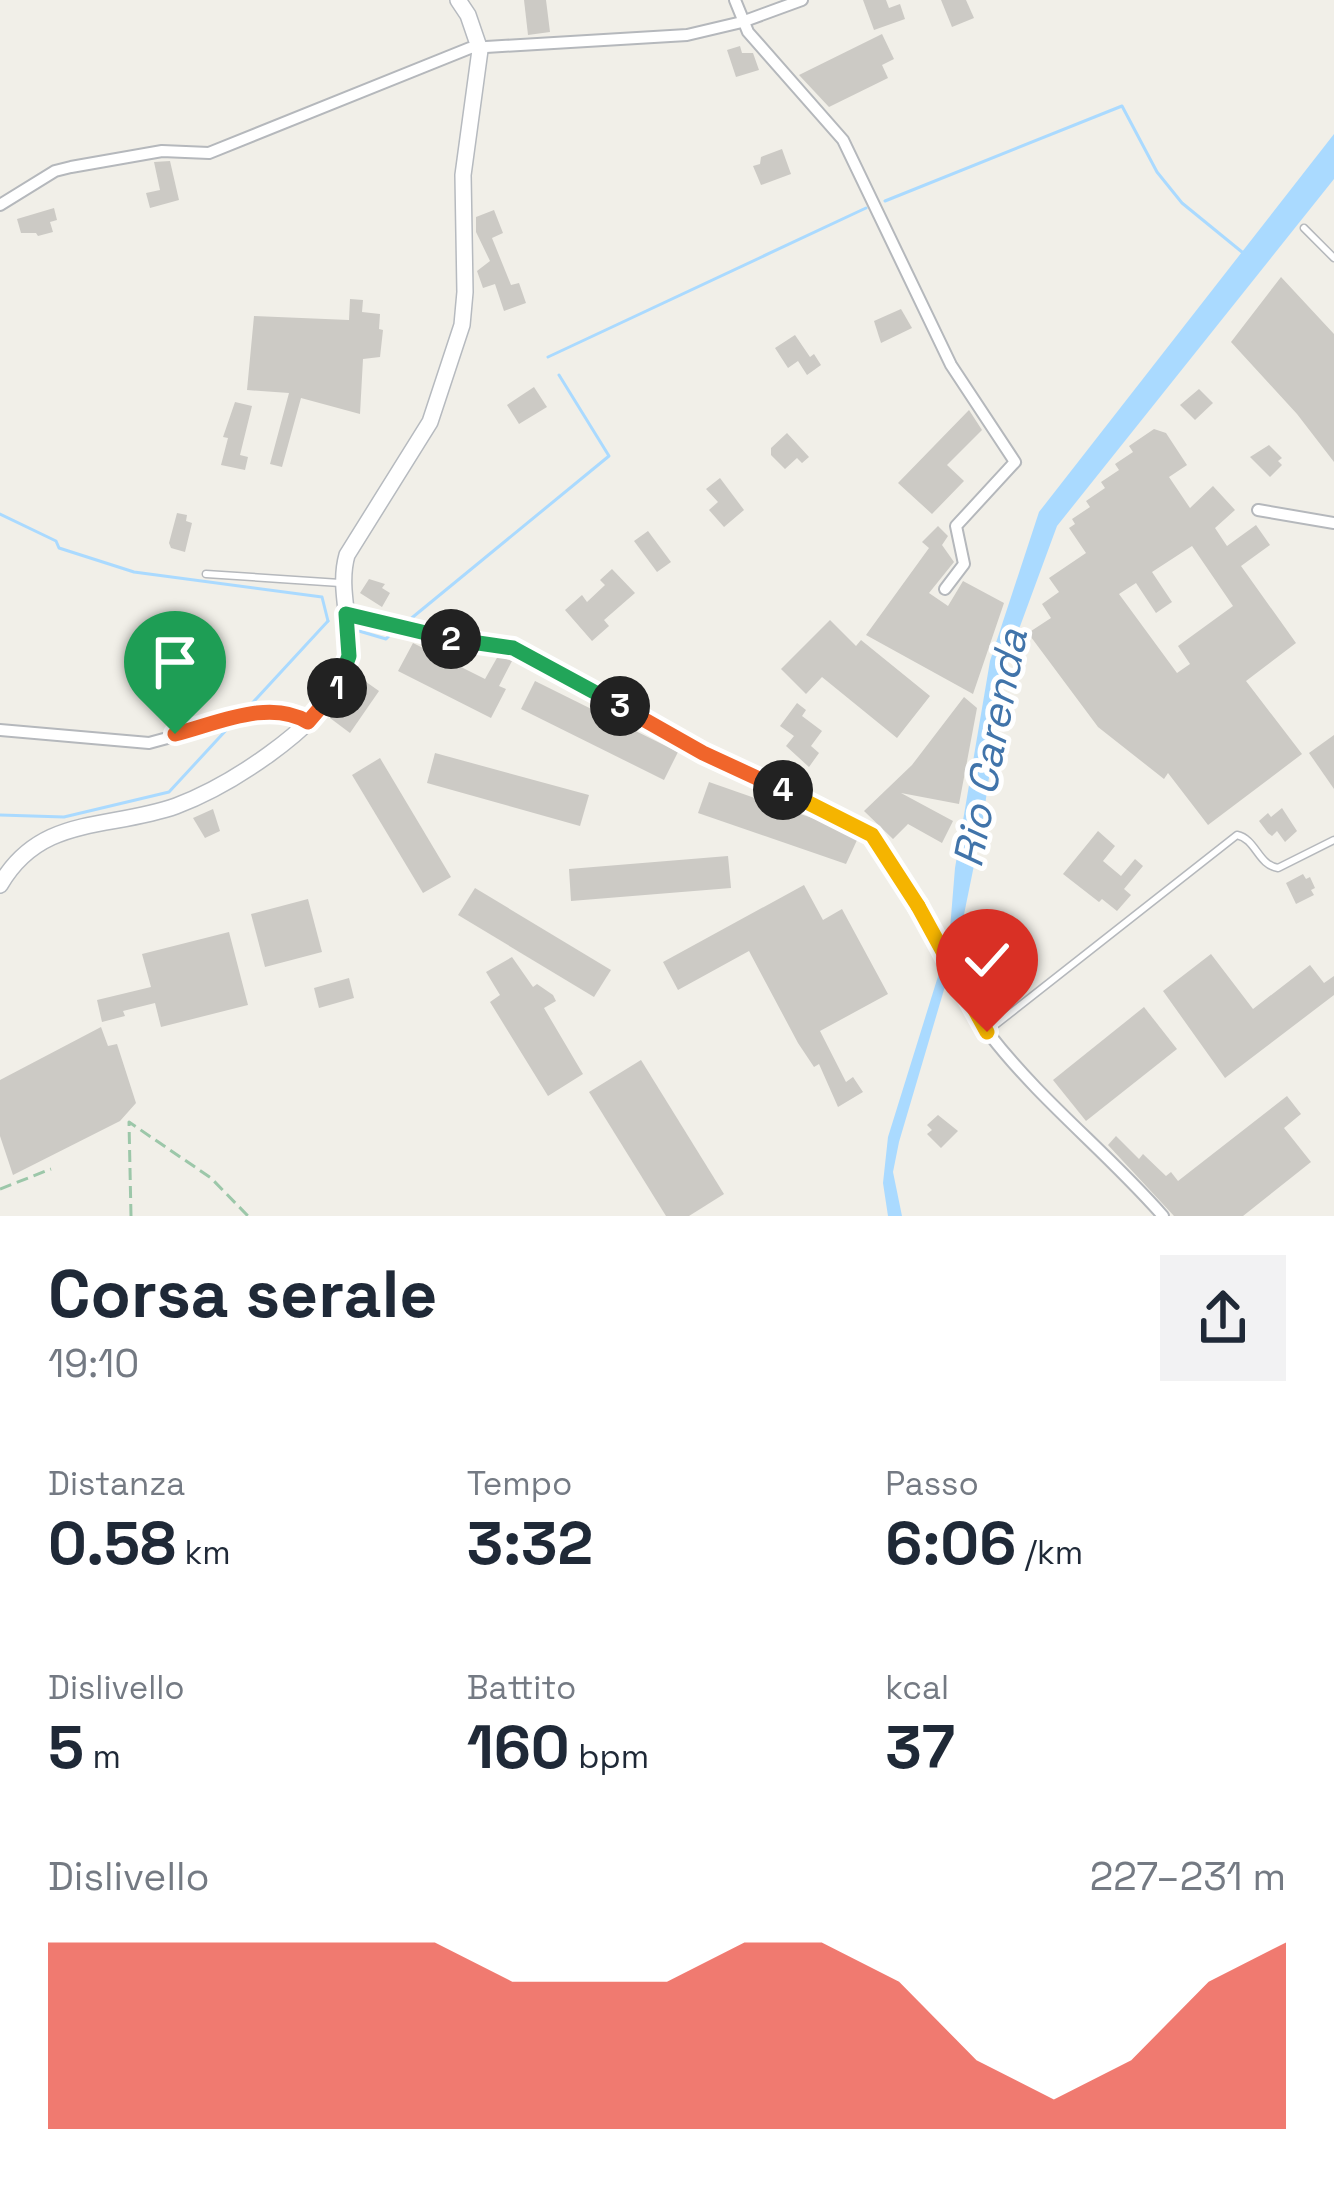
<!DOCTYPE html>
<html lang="it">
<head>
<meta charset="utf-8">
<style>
	body { margin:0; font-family:"Space Grotesk",sans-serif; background:#f2f2f3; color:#1f2937; height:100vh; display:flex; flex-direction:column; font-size:45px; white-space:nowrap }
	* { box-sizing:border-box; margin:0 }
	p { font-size:39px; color:#747a83 }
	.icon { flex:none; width:66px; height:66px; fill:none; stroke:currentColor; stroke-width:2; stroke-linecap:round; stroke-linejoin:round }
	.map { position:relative; height:1216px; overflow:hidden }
	.sheet { display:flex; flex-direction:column; background:#fff; flex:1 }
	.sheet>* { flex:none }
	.pin { position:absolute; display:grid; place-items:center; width:102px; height:102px; color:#fff; margin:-123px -51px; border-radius:50% 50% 50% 0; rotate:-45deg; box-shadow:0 0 12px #0007 }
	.pin .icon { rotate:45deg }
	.km { position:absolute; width:60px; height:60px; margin:-30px; border-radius:50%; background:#222; color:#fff; font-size:33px; line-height:60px; text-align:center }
	.round { display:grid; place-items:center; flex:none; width:126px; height:126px; border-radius:0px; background:#f2f2f3 }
	.head { display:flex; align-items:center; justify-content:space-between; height:204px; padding:0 48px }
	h1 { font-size:66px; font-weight:700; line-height:90px }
	.stats { display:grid; grid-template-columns:repeat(3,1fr); gap:18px; height:204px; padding:12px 48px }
	.stats div { display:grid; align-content:center }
	.stats b { font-size:60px; font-weight:700 }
	.stats small { font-size:33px; font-weight:400 }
	.stats p { font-size:33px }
	.chart { height:336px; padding:24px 48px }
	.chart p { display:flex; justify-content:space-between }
	.chart svg { width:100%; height:216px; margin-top:12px; fill:#ea4335; opacity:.7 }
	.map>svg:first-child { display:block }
</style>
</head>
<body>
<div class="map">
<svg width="1334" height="1216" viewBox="0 0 1334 1216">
	<rect width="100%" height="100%" fill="#f1efe8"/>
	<path fill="#aadaff" d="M1334,134V179L1057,526L1005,667L982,826L959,939L899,1142L893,1172L902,1216H888L883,1183L888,1137L949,941L955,868L990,661L1039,512Z"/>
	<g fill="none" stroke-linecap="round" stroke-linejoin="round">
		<g stroke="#aadaff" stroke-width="3">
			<path d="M885,201L1122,106L1157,172L1182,203L1242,252"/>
			<path d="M548,357L866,208"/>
			<path d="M0,514L56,541L59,548L134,572L322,597L328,621"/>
			<path d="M408,621L609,456L559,375"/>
			<path d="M359,631L386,639L390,635"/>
			<path d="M244,712L328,621"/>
			<path d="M0,815L64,817L169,792L229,727"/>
		</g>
	</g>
	<g fill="#cccac5" fill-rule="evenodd">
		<path d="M524,0H546L550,32L528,35Z"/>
		<path d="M863,0H886L889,8L900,4L905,19L874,30Z"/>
		<path d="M941,0H966L974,18L952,27Z"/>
		<path d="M882,34L894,59L882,65L888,78L829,107L799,75Z"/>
		<path d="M740,46L742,53H753L759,70L736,77L727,50Z"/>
		<path d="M782,149L791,174L761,185L753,166L760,164L761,157Z"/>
		<path d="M170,161L179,200L150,208L146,193L160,190L154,162Z"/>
		<path d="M54,208L57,220L50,222L53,232L38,236L36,233H21L17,219Z"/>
		<path d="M494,210L503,233L492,238L511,285L519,283L526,303L504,311L495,284L483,288L477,271L490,261L476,232V217Z"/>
		<path d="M1281,277L1334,334V462L1297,414L1231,342Z"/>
		<path d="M350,299L363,300L362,312L380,314L379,329L383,330L380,357L363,359L360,414L301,398L282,467L270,464L289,393L247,390L254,316L349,320Z"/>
		<path d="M901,309L912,328L881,343L874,321Z"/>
		<path d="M795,335L810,357L814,354L821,365L807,375L798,361L788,368L775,348Z"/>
		<path d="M534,387L547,407L519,424L507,405Z"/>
		<path d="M1199,389L1213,403L1195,420L1180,405Z"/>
		<path d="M235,402L252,406L240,455L248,457L245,470L221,465L228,438L223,437Z"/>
		<path d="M969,410L982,430L947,465L964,481L932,514L898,483Z"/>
		<path d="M1154,429L1166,433L1187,465L1169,477L1190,508L1213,486L1235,510L1215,528L1227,546L1256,525L1270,545L1241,566L1296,643L1246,681L1302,754L1208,825L1168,773L1164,779L1098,727L1028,633L1051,618L1042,604L1059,592L1049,578L1086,553L1069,528L1075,524L1072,519L1090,507L1086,501L1105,488L1101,482L1119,470L1115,464L1133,452L1129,446ZM1192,546L1233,606L1178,646L1190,664L1177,673L1119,594L1136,583L1156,613L1172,602L1152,572Z"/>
		<path d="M787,433L809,457L802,463L797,458L785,469L771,455V448Z"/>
		<path d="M1269,445L1282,458L1278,461L1282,465L1270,477L1250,457Z"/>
		<path d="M720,478L744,510L724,527L709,510L718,502L706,489Z"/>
		<path d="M177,513L187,515L186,521L192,523L185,552L171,548L169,543Z"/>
		<path d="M938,526L948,536L942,545L954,562L929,593L948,606L963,581L1004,603L973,694L866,635L929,548L922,542Z"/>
		<path d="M648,531L671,562L657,572L634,541Z"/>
		<path d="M612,569L635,593L604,620L609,626L592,641L565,610L582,595L587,602L605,585L600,580Z"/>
		<path d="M369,579L385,584L382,588L390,593L382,607L360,593Z"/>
		<path d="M830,620L856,646L861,640L930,696L897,738L822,677L806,694L781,669Z"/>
		<path d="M413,643L485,679L498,656L512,661L499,686L506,689L491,718L398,671Z"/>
		<path d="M359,677L379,691L350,733L330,718Z"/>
		<path d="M535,681L678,752L664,780L521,709Z"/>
		<path d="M964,697L977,708L959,804L901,793L953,821L942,843L908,824L893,839L864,811L912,765Z"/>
		<path d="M797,703L806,710L802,716L822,731L811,746L819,753L809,767L786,746L794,736L780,726Z"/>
		<path d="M1334,735V789L1309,753Z"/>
		<path d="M435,753L589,795L580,826L427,783Z"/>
		<path d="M380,758L451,877L423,893L352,775Z"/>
		<path d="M709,782L852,832L858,838L846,864L698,813Z"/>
		<path d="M1282,808L1297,831L1285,842L1277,831L1272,836L1268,833L1259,821L1268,813L1271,817Z"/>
		<path d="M213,809L220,831L205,838L193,818Z"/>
		<path d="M1098,831L1115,846L1103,861L1121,876L1135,859L1143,866L1124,889L1131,895L1117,911L1102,899L1099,902L1063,874Z"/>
		<path d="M728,856L731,888L571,901L569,869Z"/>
		<path d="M1303,874L1306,879L1310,877L1315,888L1311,890L1314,895L1296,904L1286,883Z"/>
		<path d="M804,885L823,920L842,909L888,994L820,1031L846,1082L853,1077L863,1092L838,1107L819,1064L814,1067L798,1043L749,951L678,990L663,962Z"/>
		<path d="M475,888L611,970L594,997L458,915Z"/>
		<path d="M308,899L322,952L265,967L251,914Z"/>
		<path d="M229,932L248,1005L161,1027L155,1003L123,1011L125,1016L102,1022L97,1000L151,987L142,954Z"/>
		<path d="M1211,954L1253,1009L1310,965L1324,983L1334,976V995L1225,1078L1163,991Z"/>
		<path d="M512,957L533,987L537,984L553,995L556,1001L544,1008L583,1074L548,1096L490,1002L500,995L486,972Z"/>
		<path d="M968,964L989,984L993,980L1007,995L987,1012L962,968Z"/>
		<path d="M349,978L354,998L319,1008L314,988Z"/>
		<path d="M1144,1007L1177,1049L1086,1121L1053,1080Z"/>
		<path d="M101,1027L108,1046L117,1044L136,1103L120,1121L13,1175L0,1136V1080Z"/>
		<path d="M641,1060L724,1194L689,1216H666L589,1092Z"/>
		<path d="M1287,1096L1301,1114L1284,1128L1311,1162L1243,1216H1174L1108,1145L1116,1136L1139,1159L1143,1154L1166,1176L1171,1172L1178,1181Z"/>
		<path d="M938,1115L958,1131L941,1148L927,1134L932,1130L927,1125Z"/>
	</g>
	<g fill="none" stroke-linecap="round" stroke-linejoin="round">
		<g stroke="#b5b8bc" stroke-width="9">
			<g id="lane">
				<path d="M1304,228L1334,258"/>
				<path d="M206,574L340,583"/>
				<path d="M989,1030L1237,835C1256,839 1258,865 1278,868L1334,840"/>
			</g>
		</g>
		<g stroke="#b5b8bc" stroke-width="14">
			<g id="street">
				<path d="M735,0L748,32L843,140L951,365L1015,462L956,526L964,564L945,589"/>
				<path d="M0,205L55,171L71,167L162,151L209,153L470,48L687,35L742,22L802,0"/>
				<path d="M1258,510L1334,523"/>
				<path d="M346,614L422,634L513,648L703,753L857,824C916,866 945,976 990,1035C1041,1101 1108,1153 1163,1216"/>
				<path d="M0,730L149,743L263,712L283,710L308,722"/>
			</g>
		</g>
		<g stroke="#b6babf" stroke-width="18">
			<path id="secondary" d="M0,885C41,814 109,830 176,806C229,786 315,731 341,680C361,640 335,597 347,555L430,422L462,325L465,292L463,175L480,50L468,15L458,0"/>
		</g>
		<g stroke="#9cc7a9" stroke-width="3" stroke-dasharray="12 6" stroke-linecap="butt">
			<path d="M0,1189L51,1169"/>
			<path d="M131,1216L129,1122L211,1178L248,1216"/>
		</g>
		<use href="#lane" stroke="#fff" stroke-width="6"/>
		<use href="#street" stroke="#fff" stroke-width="10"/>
		<use href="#secondary" stroke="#fff" stroke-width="15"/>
	</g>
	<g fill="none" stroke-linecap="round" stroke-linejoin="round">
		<g stroke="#fff" stroke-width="24">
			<path id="split-1" d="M175,734C216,724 269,698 308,722L337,688"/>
		</g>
		<g stroke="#fff" stroke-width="24">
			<path id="split-2" d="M337,688L349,656L346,614L451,639"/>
		</g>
		<g stroke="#fff" stroke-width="24">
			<path id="split-3" d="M451,639L513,648L620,706"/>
		</g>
		<g stroke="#fff" stroke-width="24">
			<path id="split-4" d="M620,706L703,753L783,790"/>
		</g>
		<g stroke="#fff" stroke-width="24">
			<path id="split-5" d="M783,790L872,835L918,906"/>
		</g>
		<g stroke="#fff" stroke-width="24">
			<path id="split-6" d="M918,906L987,1032"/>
		</g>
		<use href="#split-1" stroke="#f0652b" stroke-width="15"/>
		<use href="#split-2" stroke="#22a559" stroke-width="15"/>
		<use href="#split-3" stroke="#22a559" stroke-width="15"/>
		<use href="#split-4" stroke="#f0652b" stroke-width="15"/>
		<use href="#split-5" stroke="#f5b400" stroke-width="15"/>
		<use href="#split-6" stroke="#f5b400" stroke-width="15"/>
	</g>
	<g text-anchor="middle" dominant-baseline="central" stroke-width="10" stroke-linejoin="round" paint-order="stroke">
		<g font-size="42" font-style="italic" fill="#4174aa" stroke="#fff">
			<text transform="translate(990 748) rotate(-79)">Rio Carenda</text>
		</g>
	</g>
</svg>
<div class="pin" style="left:175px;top:734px;background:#1e9e55"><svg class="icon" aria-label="arrive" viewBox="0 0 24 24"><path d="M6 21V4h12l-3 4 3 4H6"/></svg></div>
<div class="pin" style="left:987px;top:1032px;background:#d93025"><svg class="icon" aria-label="check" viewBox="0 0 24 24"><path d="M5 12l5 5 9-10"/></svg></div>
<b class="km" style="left:337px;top:688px">1</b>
<b class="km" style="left:451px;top:639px">2</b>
<b class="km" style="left:620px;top:706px">3</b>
<b class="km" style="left:783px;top:790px">4</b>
</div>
<section class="sheet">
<div class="head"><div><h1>Corsa serale</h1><p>19:10</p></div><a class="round"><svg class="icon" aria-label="share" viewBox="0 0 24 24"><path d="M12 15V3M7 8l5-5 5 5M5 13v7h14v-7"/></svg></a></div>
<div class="stats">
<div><p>Distanza</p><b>0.58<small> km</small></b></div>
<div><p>Tempo</p><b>3:32</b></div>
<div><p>Passo</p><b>6:06<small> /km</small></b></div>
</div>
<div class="stats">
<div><p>Dislivello</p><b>5<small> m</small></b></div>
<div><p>Battito</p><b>160<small> bpm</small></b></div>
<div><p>kcal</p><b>37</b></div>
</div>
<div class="chart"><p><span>Dislivello</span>227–231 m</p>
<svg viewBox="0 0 160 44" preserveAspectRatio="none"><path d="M0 44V6L10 6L20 6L30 6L40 6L50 6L60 14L70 14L80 14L90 6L100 6L110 14L120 30L130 38L140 30L150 14L160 6V44z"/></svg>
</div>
</section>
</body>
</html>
